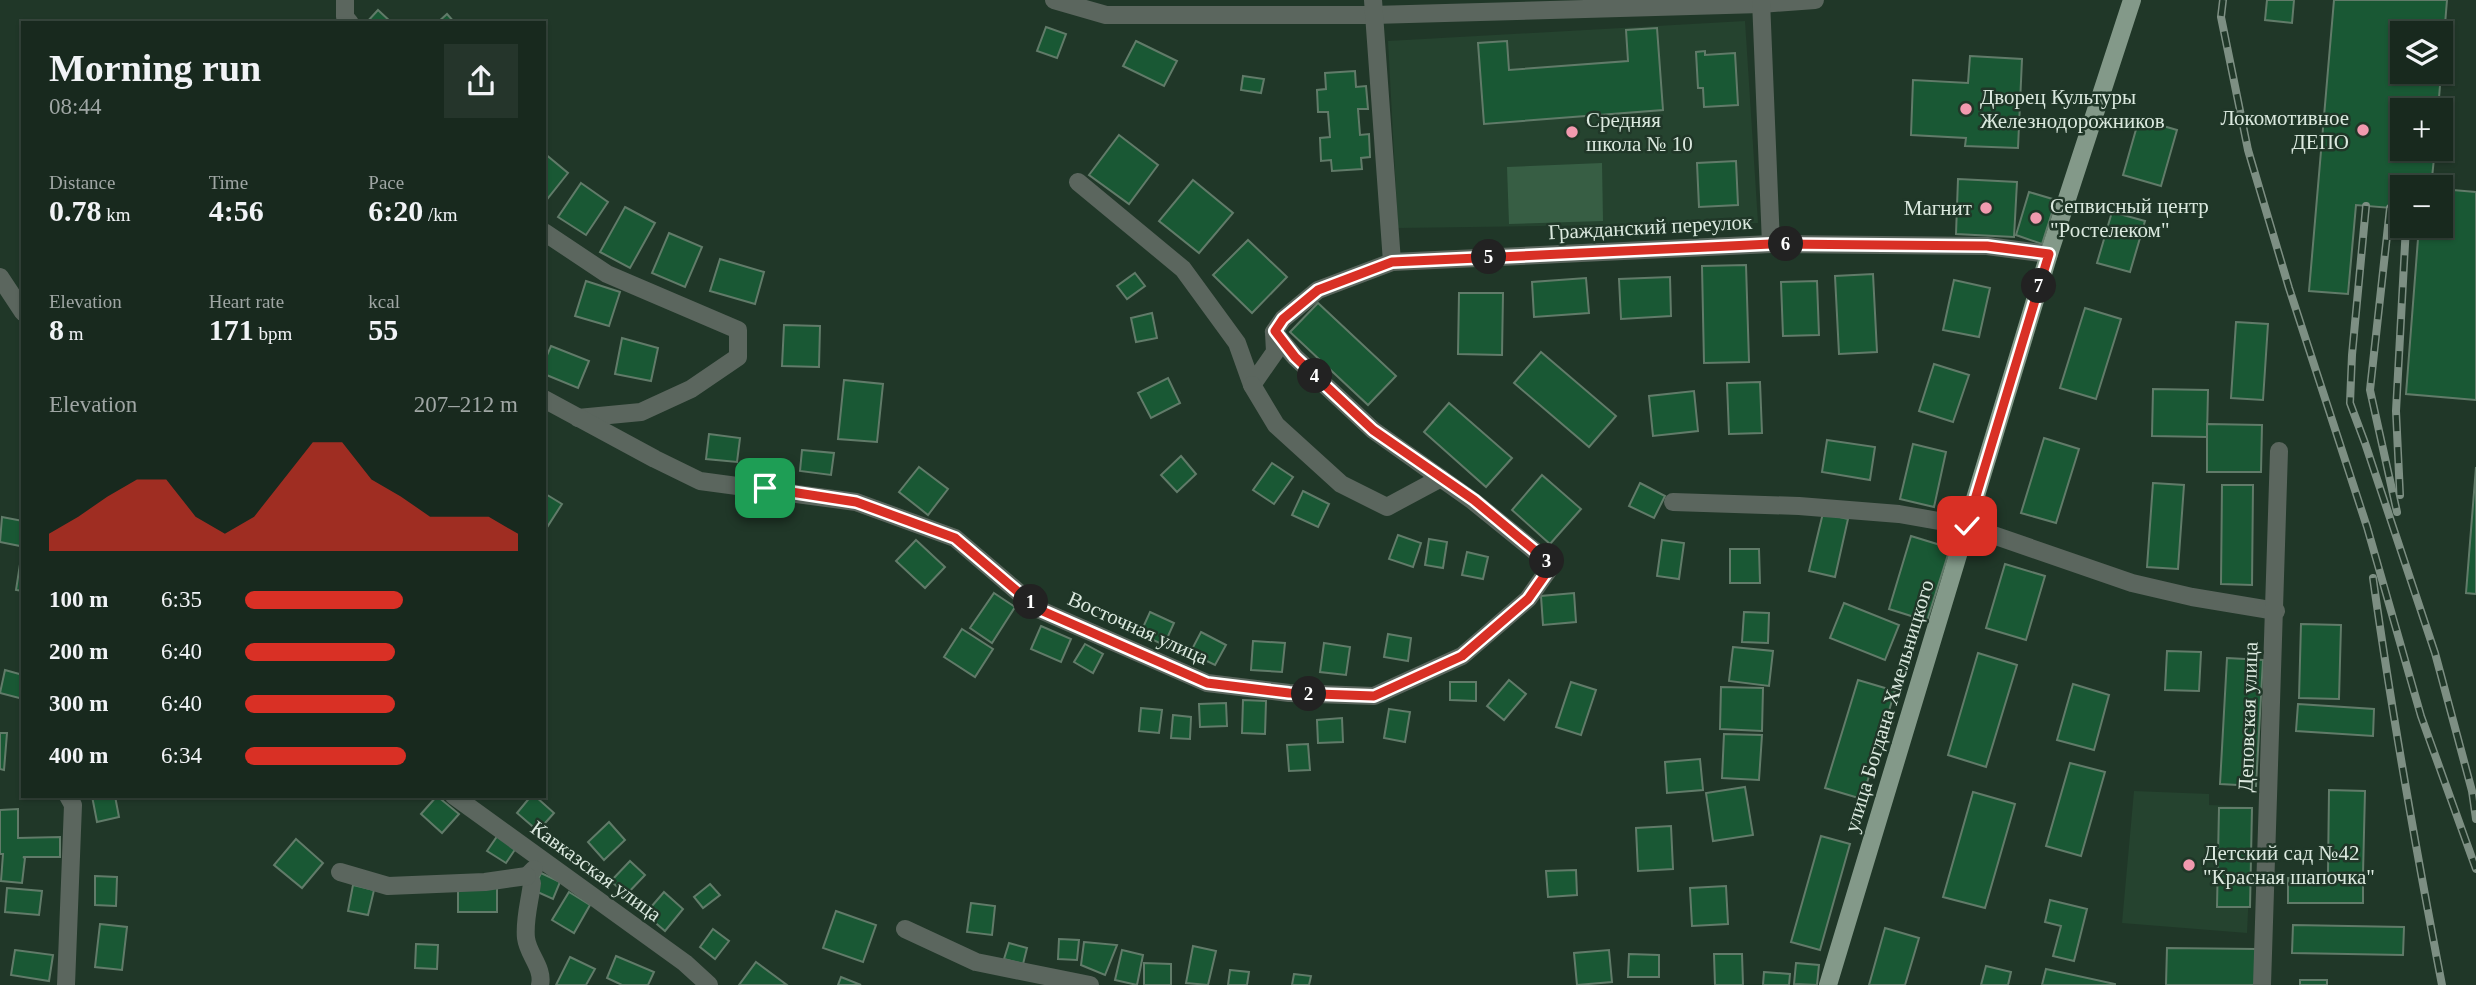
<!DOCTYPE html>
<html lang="en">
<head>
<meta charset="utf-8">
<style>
	body { margin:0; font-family:"Times New Roman",serif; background:#25352b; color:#f1f3f6; height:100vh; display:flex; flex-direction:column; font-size:26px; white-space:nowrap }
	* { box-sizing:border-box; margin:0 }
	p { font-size:23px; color:#9fa6a4 }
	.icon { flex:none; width:38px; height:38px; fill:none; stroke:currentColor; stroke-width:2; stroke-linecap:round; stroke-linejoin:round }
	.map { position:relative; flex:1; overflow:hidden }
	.sheet { position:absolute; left:21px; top:21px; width:525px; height:777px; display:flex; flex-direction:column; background:#18291e; border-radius:0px; box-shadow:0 2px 5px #0004,0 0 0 2px #36453c }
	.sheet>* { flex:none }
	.controls { position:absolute; left:2390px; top:21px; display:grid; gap:14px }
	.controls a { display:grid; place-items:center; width:63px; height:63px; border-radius:0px; background:#18291e; box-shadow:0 2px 5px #0004,0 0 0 2px #36453c; font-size:35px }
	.pin { position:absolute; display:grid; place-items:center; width:60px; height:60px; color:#fff; margin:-30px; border-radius:14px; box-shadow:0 4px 10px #0006 }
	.km { position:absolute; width:35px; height:35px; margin:-18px; border-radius:50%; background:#222; color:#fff; font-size:19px; line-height:35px; text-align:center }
	.round { display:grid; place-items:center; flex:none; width:74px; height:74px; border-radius:0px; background:#25352b }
	.headline { display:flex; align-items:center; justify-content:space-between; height:119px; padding:0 28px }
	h1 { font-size:38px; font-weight:600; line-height:52px }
	.figures { display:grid; grid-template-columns:repeat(3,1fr); gap:10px; height:119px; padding:7px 28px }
	.figures div { display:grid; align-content:center }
	.figures b { font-size:30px; font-weight:600 }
	.figures small { font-size:19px; font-weight:400 }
	.figures p { font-size:19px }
	.chart { height:196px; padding:14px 28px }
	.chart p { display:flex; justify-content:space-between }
	.chart svg { width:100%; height:126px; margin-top:7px; fill:#d93025; opacity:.7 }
	ul { padding:0 28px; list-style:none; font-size:23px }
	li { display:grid; grid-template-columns:112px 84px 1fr; align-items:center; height:52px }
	li i { height:18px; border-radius:9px; background:#d93025 }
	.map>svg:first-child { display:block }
</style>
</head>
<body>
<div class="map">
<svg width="2476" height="985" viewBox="0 0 2476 985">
	<rect width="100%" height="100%" fill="#203728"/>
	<g fill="#25432f">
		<path d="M1745,21L1758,223L1398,228L1388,41Z"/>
		<path d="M2134,791L2209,794V805L2253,807L2247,933L2122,923Z"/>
	</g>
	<path fill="#375e44" d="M1602,163L1603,221L1509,224L1507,167Z"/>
	<g fill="#195834" stroke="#617b69" stroke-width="2" fill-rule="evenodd">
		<path d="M2267,0H2294L2292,23L2265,20Z"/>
		<path d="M2334,0H2447L2438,110H2403V149H2435L2431,187H2403V209L2356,205L2348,294L2309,291ZM2403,33H2441V72H2403Z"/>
		<path d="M378,10L392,23H366Z"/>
		<path d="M447,14L455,23H437Z"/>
		<path d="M1046,27L1066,34L1057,58L1037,51Z"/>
		<path d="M1657,28L1663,110L1484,124L1478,43L1507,41L1509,70L1628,61L1626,30Z"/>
		<path d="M1136,41L1177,61L1164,86L1123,66Z"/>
		<path d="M1705,51V55L1735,53L1738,105L1704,107L1703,88H1698L1696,52Z"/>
		<path d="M1970,56L2022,59L2018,148L1965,146L1966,138L1911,135L1913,80L1968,83Z"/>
		<path d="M1355,71L1356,87L1366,86L1368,109H1358L1360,135L1369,134L1370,157L1361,158L1362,169L1332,171L1331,160L1321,161L1320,138L1330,137L1328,112H1318L1317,90L1326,89L1325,73Z"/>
		<path d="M1243,76L1264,79L1261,93L1241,90Z"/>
		<path d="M2139,119L2177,130L2161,186L2123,175Z"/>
		<path d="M1119,135L1158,165L1129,204L1089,175Z"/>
		<path d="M544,153L568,173L548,198L544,195Z"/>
		<path d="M1736,161L1738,205L1699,207L1697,163Z"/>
		<path d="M1958,179L2017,182L2014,237L1956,234Z"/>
		<path d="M1193,180L1233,213L1199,253L1159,221Z"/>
		<path d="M581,183L608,202L586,235L558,217Z"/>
		<path d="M2441,189L2476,192V400L2406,394L2419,226H2441Z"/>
		<path d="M2029,192L2056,200L2042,244L2016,235Z"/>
		<path d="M625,207L655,223L630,268L600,252Z"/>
		<path d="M2112,212L2145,221L2130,272L2097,263Z"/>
		<path d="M669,233L702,247L685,287L652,273Z"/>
		<path d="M1248,240L1287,277L1252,313L1213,275Z"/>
		<path d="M720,259L764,272L755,304L710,291Z"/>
		<path d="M1746,265L1749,362L1704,363L1702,266Z"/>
		<path d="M1135,273L1145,286L1127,299L1117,286Z"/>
		<path d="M1873,274L1877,352L1839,354L1835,276Z"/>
		<path d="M1670,277L1671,316L1621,319L1619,279Z"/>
		<path d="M1586,278L1589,313L1534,317L1532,282Z"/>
		<path d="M1954,280L1990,288L1979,337L1943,330Z"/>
		<path d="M586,281L620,292L609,326L575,316Z"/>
		<path d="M1817,281L1819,335L1783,336L1781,282Z"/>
		<path d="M1459,293H1503L1502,355L1458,354Z"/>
		<path d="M1318,303L1396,376L1368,405L1290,332Z"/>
		<path d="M2085,308L2121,319L2096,399L2060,388Z"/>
		<path d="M1152,313L1157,338L1136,342L1131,318Z"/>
		<path d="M2236,322L2268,324L2263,400L2231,398Z"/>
		<path d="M784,325L820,326L819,367L782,366Z"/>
		<path d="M622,338L658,348L651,381L615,374Z"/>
		<path d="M551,346L589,361L578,388L544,374V362Z"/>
		<path d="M1541,352L1616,416L1589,447L1514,383Z"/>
		<path d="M1934,364L1969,375L1953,422L1919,411Z"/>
		<path d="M1168,378L1180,403L1151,418L1138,393Z"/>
		<path d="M844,380L883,384L877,442L838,439Z"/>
		<path d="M1760,382L1762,433L1729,434L1727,383Z"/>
		<path d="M2153,389L2208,390L2207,437L2152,436Z"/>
		<path d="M1694,391L1698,431L1653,436L1649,396Z"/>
		<path d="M1449,403L1512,458L1486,487L1424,432Z"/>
		<path d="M2207,424L2262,425L2261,472H2207Z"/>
		<path d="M709,434L740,438L737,462L706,459Z"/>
		<path d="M2044,438L2079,449L2056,523L2021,513Z"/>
		<path d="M1827,440L1875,447L1870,480L1822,472Z"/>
		<path d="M1913,444L1946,452L1934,507L1900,499Z"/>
		<path d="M802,450L834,453L831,475L800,471Z"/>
		<path d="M1181,456L1196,474L1177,492L1161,475Z"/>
		<path d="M1272,463L1293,477L1274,504L1253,490Z"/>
		<path d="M919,467L948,489L928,515L899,492Z"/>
		<path d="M2476,467V594L2466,593Z"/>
		<path d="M1542,475L1581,509L1550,544L1512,510Z"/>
		<path d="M1640,483L1665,496L1654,518L1629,506Z"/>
		<path d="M2153,483L2184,485L2178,569L2147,567Z"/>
		<path d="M2222,485H2253L2252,585L2221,584Z"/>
		<path d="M1303,491L1329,504L1318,527L1292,515Z"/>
		<path d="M544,493L562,504L544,532Z"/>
		<path d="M1823,513L1848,519L1835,577L1809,571Z"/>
		<path d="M2,517L23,521L20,546L0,542Z"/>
		<path d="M1398,535L1421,543L1413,567L1389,559Z"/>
		<path d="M1911,536L1950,548L1927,621L1889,609Z"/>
		<path d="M1429,539L1447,542L1443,568L1425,565Z"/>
		<path d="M916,540L945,567L925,588L896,561Z"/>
		<path d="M1662,540L1684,543L1679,579L1657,576Z"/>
		<path d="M23,545V591L16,590Z"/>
		<path d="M1730,549H1759L1760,583H1730Z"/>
		<path d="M1467,552L1488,557L1483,579L1462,575Z"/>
		<path d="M2005,564L2045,576L2026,640L1986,628Z"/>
		<path d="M994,593L1015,607L992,643L970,628Z"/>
		<path d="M1574,593L1576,622L1543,625L1541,596Z"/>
		<path d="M1844,603L1899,625L1885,660L1830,638Z"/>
		<path d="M1150,612L1174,623L1164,645L1140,634Z"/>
		<path d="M1744,612L1769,613L1768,643L1742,642Z"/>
		<path d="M2301,624L2341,625L2339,699L2299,698Z"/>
		<path d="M1041,626L1071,639L1061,662L1031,649Z"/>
		<path d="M962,629L993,649L975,677L944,657Z"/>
		<path d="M1201,632L1226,645L1215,665L1190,653Z"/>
		<path d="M1388,634L1411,638L1408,661L1384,657Z"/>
		<path d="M1253,641L1285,643L1282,672L1251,670Z"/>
		<path d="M1324,643L1350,647L1346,675L1320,672Z"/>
		<path d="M1085,644L1103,654L1093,673L1074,662Z"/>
		<path d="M1733,647L1773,651L1769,686L1729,681Z"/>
		<path d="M2167,651L2201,652L2199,691L2165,690Z"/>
		<path d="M1978,653L2017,665L1986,767L1948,755Z"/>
		<path d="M2227,658L2263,660L2256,786L2220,784Z"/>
		<path d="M5,670L23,675V699L0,693Z"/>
		<path d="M1509,680L1526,694L1504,720L1487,706Z"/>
		<path d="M1858,680L1895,691L1862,799L1825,788Z"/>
		<path d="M1450,682H1476V701L1450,700Z"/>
		<path d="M1571,682L1596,690L1581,735L1556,727Z"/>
		<path d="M2073,684L2109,695L2094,750L2057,740Z"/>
		<path d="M1721,687L1763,688L1762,731L1720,729Z"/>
		<path d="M1243,700L1266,701L1265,734L1242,733Z"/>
		<path d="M1226,703L1227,726L1200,727L1199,704Z"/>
		<path d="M2298,704L2374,709L2373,736L2296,731Z"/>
		<path d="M1141,708L1162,710L1159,733L1139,731Z"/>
		<path d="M1389,709L1410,712L1405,742L1384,738Z"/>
		<path d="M1173,715L1191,717L1190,739L1171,738Z"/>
		<path d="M1342,718L1343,742L1318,743L1317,720Z"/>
		<path d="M0,733H7L4,770L0,769Z"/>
		<path d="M1724,734L1762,735L1759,780L1722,778Z"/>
		<path d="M1308,744L1310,770L1289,771L1287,745Z"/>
		<path d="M1700,759L1703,790L1667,793L1665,762Z"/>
		<path d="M2070,763L2105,772L2081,856L2046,846Z"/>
		<path d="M1745,787L1753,835L1713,841L1706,793Z"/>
		<path d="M2329,790L2365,791L2363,874L2328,873Z"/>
		<path d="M1973,792L2015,804L1985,908L1943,897Z"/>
		<path d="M92,796H115L119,817L97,822Z"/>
		<path d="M437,796L459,814L442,833L421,814Z"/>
		<path d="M531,796H535L554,813L538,831L517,813Z"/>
		<path d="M2219,808H2252L2250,907H2217Z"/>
		<path d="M18,809V838L60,837V857H23L25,858L22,883L1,881L3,854H0V810Z"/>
		<path d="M609,822L625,840L604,860L588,842Z"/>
		<path d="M1671,826L1673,869L1638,871L1636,828Z"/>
		<path d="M498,835L516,848L506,863L487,851Z"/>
		<path d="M1821,836L1850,844L1820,950L1791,942Z"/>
		<path d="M296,839L323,863L302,888L274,865Z"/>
		<path d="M630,861L645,875L626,895L611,881Z"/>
		<path d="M1576,870L1577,895L1548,897L1546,871Z"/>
		<path d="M541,873L560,882L553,899L533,890Z"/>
		<path d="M95,876L117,877L116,906L95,905Z"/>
		<path d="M2288,878L2363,879V903H2288Z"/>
		<path d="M710,884L720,895L703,908L694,897Z"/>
		<path d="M353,885L374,890L368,915L348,911Z"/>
		<path d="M1726,886L1728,924L1692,926L1690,888Z"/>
		<rect x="458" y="887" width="39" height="25"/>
		<path d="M7,888L42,891L39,915L5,912Z"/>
		<path d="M569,892L590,905L574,933L552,920Z"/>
		<path d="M664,892L683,909L665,931L645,914Z"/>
		<path d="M2050,900L2087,909L2074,961L2053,956L2061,926L2045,922Z"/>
		<path d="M971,903L995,906L992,935L967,932Z"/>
		<path d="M836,911L876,925L863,962L823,948Z"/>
		<path d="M100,924L127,927L122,970L95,967Z"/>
		<path d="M2293,925L2404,927L2403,955L2292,953Z"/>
		<path d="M1885,928L1919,938L1905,985H1869Z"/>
		<path d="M713,929L729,941L715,959L700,947Z"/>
		<path d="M1059,939L1079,940L1077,960L1058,959Z"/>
		<path d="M1084,942L1117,945L1105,975L1081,965Z"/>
		<path d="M1009,943L1027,948L1023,964L1004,959Z"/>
		<path d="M416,944L438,945L437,969L415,968Z"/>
		<path d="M1193,946L1216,951L1208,985L1186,983Z"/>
		<path d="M2167,948L2256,949L2255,985H2166Z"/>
		<path d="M15,950L53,955L49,981L11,975Z"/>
		<path d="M1122,950L1143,955L1137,985L1115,980Z"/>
		<path d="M1609,950L1612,982L1577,985L1574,953Z"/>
		<path d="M1629,954L1659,955V977H1628Z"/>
		<path d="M1714,954H1742L1743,985H1715Z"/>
		<path d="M616,956L654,972L648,985H622L607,978Z"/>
		<path d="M570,957L595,969L586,985H556Z"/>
		<path d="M756,962L787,985H739Z"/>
		<path d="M1144,963L1171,964V985H1144Z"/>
		<path d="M1796,963L1819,965L1817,985L1794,984Z"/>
		<path d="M1986,966L2011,972L2008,985H1981Z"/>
		<path d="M2046,969L2115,984V985H2042Z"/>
		<path d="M1230,970L1249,972L1247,985H1228Z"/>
		<path d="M1764,972L1790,974L1789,985H1763Z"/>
		<path d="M1294,974L1311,976L1309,985H1292Z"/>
		<path d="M841,977L861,985H838Z"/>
		<rect x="2300" y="980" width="27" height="5"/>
	</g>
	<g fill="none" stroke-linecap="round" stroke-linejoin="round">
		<g stroke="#5b665e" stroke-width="18">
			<path d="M345,0V17L350,23"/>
			<path d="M1054,0L1106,15H1373L1761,4L1815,0"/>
			<path d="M1373,0L1392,262"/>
			<path d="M1761,0L1771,244"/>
			<path d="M1078,182L1183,269L1237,343L1252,385L1275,352L1274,332"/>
			<path d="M544,232L607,274L738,330V357L691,389L641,412L578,418"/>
			<path d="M0,277L23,312"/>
			<path d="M1252,385L1276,425L1341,484L1387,507L1441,478"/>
			<path d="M544,399L655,459L700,481L856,502L955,538L1038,609L1207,683L1289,693L1374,696L1462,656L1528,599L1552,565L1473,501L1373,430L1295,357L1274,332L1283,319L1318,290L1392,262L1771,244L1987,246L2049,254"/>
			<path d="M1673,502L1799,506L1899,514L1967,526L2132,583L2192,597L2276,611"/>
			<path d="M454,796L685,963L709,985"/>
			<path d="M534,869L527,876L532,883C530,901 524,920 526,938C528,955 544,968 540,985"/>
			<path d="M340,872L388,886L485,882L527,876"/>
			<path d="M905,929L976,962L1090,985"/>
			<path d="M66,985L73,805L68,796"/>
			<path d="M2262,985L2279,451"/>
		</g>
		<path stroke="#839989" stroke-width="18" d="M1828,985L2049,254L2132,0"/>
		<g stroke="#7d8f83" stroke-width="8">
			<g id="rail">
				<path d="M2223,0L2221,17L2248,150L2289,288L2367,527L2421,716L2476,869"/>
				<path d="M2366,206L2352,355L2350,403L2365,443L2435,653L2472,791L2476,819"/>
				<path d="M2390,208L2370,390L2397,512"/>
				<path d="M2400,495L2396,411L2406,226"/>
				<path d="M2373,578C2392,715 2416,850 2442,985"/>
			</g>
		</g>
		<use href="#rail" stroke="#203728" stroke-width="5" stroke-dasharray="16" stroke-linecap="butt"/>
	</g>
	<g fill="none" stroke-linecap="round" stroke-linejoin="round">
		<g stroke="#fff" stroke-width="14">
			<path id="route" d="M765,488L856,502L955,538L1038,609L1207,683L1289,693L1374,696L1462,656L1528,599L1552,565L1474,500L1373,430L1295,357L1275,331L1283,319L1318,290L1392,262L1771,244L1987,246L2049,254L1967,526"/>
		</g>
		<use href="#route" stroke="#d93025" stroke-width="9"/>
	</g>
	<g fill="#f29aaf" stroke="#203728" stroke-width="2.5">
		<circle cx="1966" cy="109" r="7"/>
		<circle cx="2363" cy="130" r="7"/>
		<circle cx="1572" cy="132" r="7"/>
		<circle cx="1986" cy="208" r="7"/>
		<circle cx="2036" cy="218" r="7"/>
		<circle cx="2189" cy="865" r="7"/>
	</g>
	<g text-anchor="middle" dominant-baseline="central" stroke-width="5" stroke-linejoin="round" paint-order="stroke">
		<g font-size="21" fill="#dbe9df" stroke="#203728" text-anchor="start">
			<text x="1980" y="97">Дворец Культуры<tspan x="1980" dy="24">Железнодорожников</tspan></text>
			<text x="2349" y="118" text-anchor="end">Локомотивное<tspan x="2349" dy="24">ДЕПО</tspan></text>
			<text x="1586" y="120">Средняя<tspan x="1586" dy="24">школа № 10</tspan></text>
			<text x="2050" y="206">Сепвисный центр<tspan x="2050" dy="24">"Ростелеком"</tspan></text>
			<text x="1972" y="208" text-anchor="end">Магнит</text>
			<text x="2203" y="853">Детский сад №42<tspan x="2203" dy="24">"Красная шапочка"</tspan></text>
		</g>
		<g font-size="21" fill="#dbe9df" stroke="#203728">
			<text transform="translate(1650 227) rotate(-3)">Гражданский переулок</text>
			<text transform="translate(1138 628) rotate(24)">Восточная улица</text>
			<text transform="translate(1889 706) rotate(-73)">улица Богдана Хмельницкого</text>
			<text transform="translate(2248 717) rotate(-88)">Деповская улица</text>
			<text transform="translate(596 871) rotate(36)">Кавказская улица</text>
		</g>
	</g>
</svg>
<div class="controls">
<a><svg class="icon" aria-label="layers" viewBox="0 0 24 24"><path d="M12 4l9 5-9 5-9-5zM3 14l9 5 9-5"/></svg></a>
<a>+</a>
<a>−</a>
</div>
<div class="pin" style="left:765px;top:488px;background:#1e9e55"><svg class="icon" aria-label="arrive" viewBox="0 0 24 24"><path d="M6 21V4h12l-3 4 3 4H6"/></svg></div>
<div class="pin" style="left:1967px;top:526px;background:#d93025"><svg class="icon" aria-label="check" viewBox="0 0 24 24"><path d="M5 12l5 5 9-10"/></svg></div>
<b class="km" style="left:1031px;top:602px">1</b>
<b class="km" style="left:1309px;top:694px">2</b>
<b class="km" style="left:1547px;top:561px">3</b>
<b class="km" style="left:1315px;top:376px">4</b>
<b class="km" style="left:1489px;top:257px">5</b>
<b class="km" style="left:1786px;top:244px">6</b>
<b class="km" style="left:2039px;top:286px">7</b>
<section class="sheet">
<div class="headline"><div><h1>Morning run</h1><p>08:44</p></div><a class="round"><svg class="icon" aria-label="share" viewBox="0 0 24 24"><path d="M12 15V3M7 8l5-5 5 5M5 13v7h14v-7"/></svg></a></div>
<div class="figures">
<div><p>Distance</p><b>0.78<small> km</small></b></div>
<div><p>Time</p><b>4:56</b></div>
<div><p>Pace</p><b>6:20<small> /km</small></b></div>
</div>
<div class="figures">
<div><p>Elevation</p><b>8<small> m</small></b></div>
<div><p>Heart rate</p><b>171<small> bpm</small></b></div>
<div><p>kcal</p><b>55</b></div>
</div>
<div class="chart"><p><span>Elevation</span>207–212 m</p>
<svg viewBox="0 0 160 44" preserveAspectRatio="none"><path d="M0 44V38L10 32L20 25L30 19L40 19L50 32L60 38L70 32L80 19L90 6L100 6L110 19L120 25L130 32L140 32L150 32L160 38V44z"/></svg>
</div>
<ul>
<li><b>100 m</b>6:35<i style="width:58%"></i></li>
<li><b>200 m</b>6:40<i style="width:55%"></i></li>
<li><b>300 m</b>6:40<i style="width:55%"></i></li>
<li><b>400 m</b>6:34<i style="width:59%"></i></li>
</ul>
</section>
</div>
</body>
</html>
